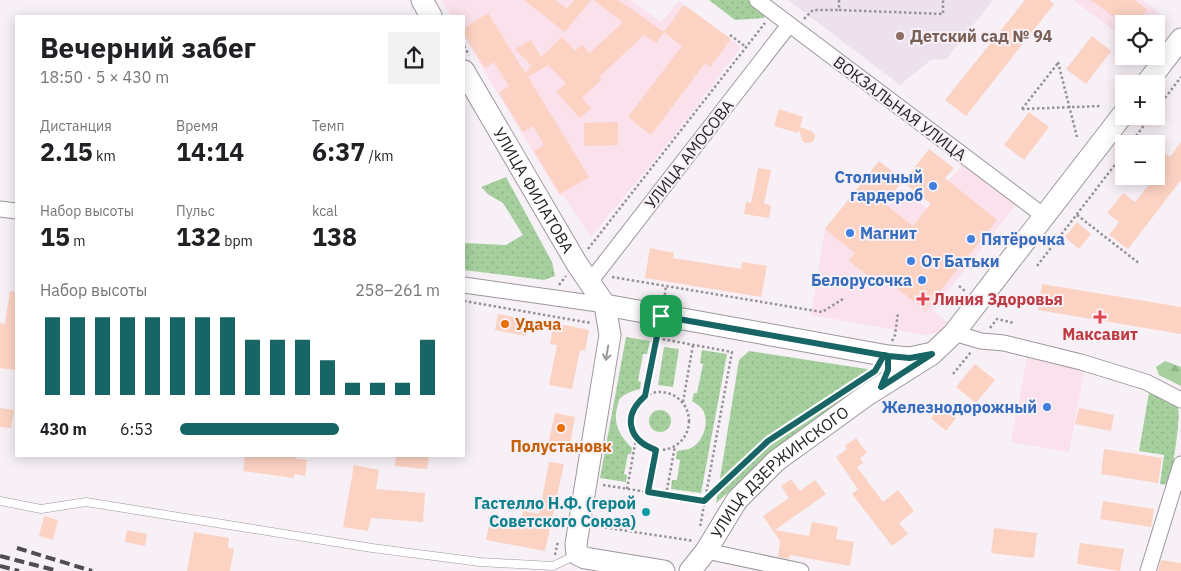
<!DOCTYPE html>
<html lang="ru">
<head>
<meta charset="utf-8">
<style>
	body { margin:0; font-family:"IBM Plex Sans",sans-serif; background:#f2f2f2; color:#202124; height:100vh; display:flex; flex-direction:column; font-size:19px; white-space:nowrap }
	* { box-sizing:border-box; margin:0 }
	p { font-size:16px; color:#757577 }
	.icon { flex:none; width:28px; height:28px; fill:none; stroke:currentColor; stroke-width:2; stroke-linecap:round; stroke-linejoin:round }
	.map { position:relative; flex:1; overflow:hidden }
	.side { position:absolute; left:15px; top:15px; width:450px; height:442px; display:flex; flex-direction:column; background:#fff; border-radius:0px; box-shadow:0 2px 12px #0003 }
	.side>* { flex:none }
	.tools { position:absolute; left:1115px; top:15px; display:grid; gap:10px }
	.tools a { display:grid; place-items:center; width:50px; height:50px; border-radius:0px; background:#fff; box-shadow:0 2px 12px #0003; font-size:25px }
	.pin { position:absolute; display:grid; place-items:center; width:42px; height:42px; color:#fff; margin:-21px; border-radius:10px; box-shadow:0 2px 8px #0006 }
	.round { display:grid; place-items:center; flex:none; width:52px; height:52px; border-radius:0px; background:#f2f2f2 }
	.summary { display:flex; align-items:center; justify-content:space-between; height:85px; padding:0 25px }
	h1 { font-size:28px; font-weight:800; line-height:38px }
	.figures { display:grid; grid-template-columns:repeat(3,1fr); gap:8px; height:85px; padding:5px 25px }
	.figures div { display:grid; align-content:center }
	.figures b { font-size:25px; font-weight:800 }
	.figures small { font-size:14px; font-weight:400 }
	.figures p { font-size:14px }
	.chart { height:140px; padding:10px 25px }
	.chart p { display:flex; justify-content:space-between }
	.chart svg { width:100%; height:90px; margin-top:5px; stroke:#176564; stroke-width:6 }
	ul { padding:0 25px; list-style:none; font-size:16px }
	li { display:grid; grid-template-columns:80px 60px 1fr; align-items:center; height:38px }
	li i { height:12px; border-radius:6px; background:#176564 }
	.map>svg:first-child { display:block }
</style>
</head>
<body>
<div class="map">
<svg width="1181" height="571" viewBox="0 0 1181 571">
	<defs>
		<pattern id="grass-dots" width="8" height="8" patternUnits="userSpaceOnUse" patternTransform="scale(1.25)"><rect width="8" height="8" fill="#a5d09e"/><path d="M2 2h.1M6 6h.1" fill="none" stroke="#8eb288" stroke-width="1.8" stroke-linecap="round"/></pattern>
		<pattern id="forest-firs" width="22" height="20" patternUnits="userSpaceOnUse" patternTransform="scale(1.25)"><rect width="22" height="20" fill="#a5d09e"/><path d="M5 1l3.5 6h-7zM16 11l3.5 6h-7z" fill="#8eb288"/></pattern>
	</defs>
	<rect width="100%" height="100%" fill="#f7f0f6"/>
	<g fill="#fae1eb">
		<path d="M441,0H631L661,22L679,1L741,47L678,131L591,237L563,195L560,197L464,37V16H451Z"/>
		<path d="M1073,0H1142L1164,17L1156,27V24H1124V38Z"/>
		<path d="M962,165L1016,205L932,311L947,322L939,332L925,335L811,315L825,229L853,194L885,203L888,206L901,189L927,208Z"/>
		<path d="M1027,357L1084,371L1069,452L1011,442Z"/>
	</g>
	<path fill="#ede1ed" d="M788,0H993L946,59L931,60L900,85Z"/>
	<g fill="url(#grass-dots)">
		<path d="M709,0H748L766,13L764,18L735,20Z"/>
		<path d="M506,177L552,262L555,276L544,280L464,270V243L506,245L523,235L503,203L489,195L481,187Z"/>
		<path d="M626,337L650,341L647,354H643L638,381L641,382L640,389C633,391 624,393 619,400C619,401 617,407 617,408C613,424 620,436 632,448L631,454H628L624,474L627,475L626,482L600,478Z"/>
		<path d="M664,347L679,349L673,387L658,385Z"/>
		<path d="M702,350L727,354L701,493L671,489L672,480H677L680,460L676,459L677,451C681,450 685,450 689,449C703,444 711,421 702,409C700,406 695,403 692,401L694,393H697L703,364L700,363Z"/>
		<path d="M749,351L880,371V377L816,418L787,441L716,503L739,360Z"/>
		<path d="M1149,393C1157,397 1172,401 1178,408C1181,419 1172,471 1169,485L1160,484L1164,455L1139,451Z"/>
		<circle cx="660" cy="421" r="11"/>
	</g>
	<path fill="url(#forest-firs)" d="M1165,361L1181,367V386L1159,375L1156,367Z"/>
	<g fill="#fcd2c2">
		<path d="M524,0H555L567,9L574,0H591L565,32Z"/>
		<path d="M593,0H618L664,32L656,43L644,35L599,77L601,80L582,98L591,108L580,118L556,92L566,83L548,65L528,77L589,177L560,194L534,151L544,145L533,126L523,132L499,93L509,86L494,62L485,68L464,34V28L488,13L525,73L532,66L515,49L531,40L541,57L562,37L575,51L582,45L590,53L623,22Z"/>
		<path d="M1025,0H1049L1054,4L966,116L945,100Z"/>
		<path d="M1091,0H1134L1147,10L1136,24H1123Z"/>
		<path d="M684,5L731,39L710,67L705,63L651,135L628,117L682,46L664,32Z"/>
		<path d="M1092,36L1111,51L1086,84L1066,69Z"/>
		<path d="M779,109L803,117L800,127L812,131L815,135L814,140L810,143H805L802,140L799,129L798,133L774,126Z"/>
		<path d="M1029,112L1049,127L1024,160L1004,145Z"/>
		<path d="M618,122V145L584,146V123Z"/>
		<path d="M1181,142V180L1128,249L1109,235L1119,222L1107,213L1123,193L1135,202L1156,176V146L1170,157Z"/>
		<path d="M929,149L954,168L945,178L997,220L925,310L885,279L880,285L849,261L855,253L825,229L879,161L903,180L885,204L913,226L931,204L903,182Z"/>
		<path d="M758,168L771,170L764,204L771,205L769,218L744,214L746,202L751,203Z"/>
		<path d="M1077,222L1091,234L1079,249L1065,237Z"/>
		<path d="M650,248L674,253L673,258L741,269L742,262L767,266L761,297L645,278Z"/>
		<path d="M1042,284L1181,307V334L1038,310Z"/>
		<path d="M10,291L16,292V370L0,368V323L5,324Z"/>
		<path d="M498,314L529,320L526,336L495,330Z"/>
		<path d="M554,323L589,330L585,351L580,350L572,389L549,385L557,345L550,344Z"/>
		<path d="M975,364L995,380L976,403L956,387Z"/>
		<path d="M942,406L956,418L946,431L931,418Z"/>
		<path d="M0,408L14,410L11,428L0,427Z"/>
		<path d="M1079,408L1114,415L1111,431L1075,424Z"/>
		<path d="M555,413L575,417L570,444L549,441Z"/>
		<path d="M856,438L867,453L860,458L863,463L857,467L883,502L898,490L914,511L899,523L908,534L892,546L852,494L858,489L836,457L847,449L845,446Z"/>
		<path d="M1104,449L1162,458L1158,483L1101,474Z"/>
		<path d="M245,456H297L296,459L307,460L305,476L294,474V478L243,471Z"/>
		<path d="M396,456H429L427,469L395,466Z"/>
		<path d="M549,462L564,464L545,551L486,540L491,516L521,522L523,511L539,514Z"/>
		<path d="M354,465L379,470L376,489L425,493L423,522L371,518L368,531L343,527Z"/>
		<path d="M791,479L800,491L815,480L826,494L775,530L809,536L812,522L838,527L836,539L854,542L850,566L790,555L789,559L778,557L780,541L763,516L789,498L781,486Z"/>
		<path d="M1103,501L1154,509L1151,527L1100,519Z"/>
		<path d="M44,516L58,520L53,540L39,536Z"/>
		<path d="M994,528L1037,533L1034,558L991,553Z"/>
		<path d="M127,530L147,534L145,546L125,542Z"/>
		<path d="M194,532L229,538L228,548L234,549L230,571H187Z"/>
		<path d="M1080,543L1124,549L1120,571L1077,564Z"/>
		<path d="M1161,560L1181,563V571H1158Z"/>
	</g>
	<g fill="none" stroke-linecap="round" stroke-linejoin="round">
		<g stroke="#9d979d" stroke-width="9">
			<path id="lane" d="M0,501L41,509L86,502L372,548L480,562L553,566L576,555"/>
		</g>
		<g stroke="#9d979d" stroke-width="17">
			<g id="street">
				<path d="M757,0L1044,216"/>
				<path d="M0,209L16,211"/>
				<path d="M589,283L789,25"/>
				<path d="M464,285L605,305"/>
				<path d="M954,333L981,341L1004,343L1081,362L1146,382L1181,400"/>
				<path d="M706,551L801,571"/>
				<path d="M1148,571L1181,464"/>
			</g>
		</g>
		<g stroke="#9d979d" stroke-width="23">
			<g id="secondary">
				<path d="M422,0L431,16"/>
				<path id="s1" d="M464,71L577,264L605,305L610,335L576,544L577,554L585,558L664,571"/>
				<path d="M1146,84L1181,39"/>
				<path d="M605,305L888,356L910,358L928,354"/>
				<path id="s2" d="M690,571L706,551L737,500L776,461L867,395L932,354L954,333L1124,113"/>
			</g>
		</g>
		<g stroke="#979297" stroke-width="2.5" stroke-dasharray="2.5 2.5" stroke-linecap="butt">
			<path d="M839,0V10L943,14V0"/>
			<path d="M804,19L813,10H839"/>
			<path d="M730,35L746,47"/>
			<path d="M464,46L469,55"/>
			<path d="M1058,62L1077,137"/>
			<path d="M1022,109L1101,106"/>
			<path d="M1022,109L1058,63"/>
			<path d="M1156,110L1181,77"/>
			<path d="M1130,144L1151,116"/>
			<path d="M1077,215L1140,264"/>
			<path d="M588,249L765,23"/>
			<path d="M1037,266L1124,153"/>
			<path d="M612,277L822,312L843,299"/>
			<path d="M559,285L566,276"/>
			<path d="M959,286L965,291"/>
			<path d="M664,300L666,286"/>
			<path d="M464,301L591,323"/>
			<path d="M990,328L997,319L1014,323"/>
			<path d="M658,330L656,338L732,352L700,527"/>
			<path d="M892,341L895,335L898,313"/>
			<path d="M953,374L971,352"/>
			<circle cx="660" cy="421" r="29"/>
			<path d="M645,396L656,338"/>
			<path d="M683,402L693,345"/>
			<path d="M603,485L704,501L767,441L820,407"/>
			<path d="M627,489L636,439"/>
			<path d="M648,492L656,450"/>
			<path d="M666,495L675,446"/>
			<path d="M595,526L694,541"/>
			<path d="M555,555L558,541"/>
		</g>
		<use href="#lane" stroke="#fff" stroke-width="8"/>
		<use href="#street" stroke="#fff" stroke-width="15"/>
		<use href="#secondary" stroke="#fff" stroke-width="21"/>
		<g stroke="#504c50" stroke-width="4" stroke-dasharray="10 5" stroke-linecap="butt">
			<path d="M17,548L92,571"/>
			<path d="M0,556L58,571"/>
			<path d="M0,566L19,571"/>
		</g>
	</g>
	<defs><path id="oneway-shaft" d="M-6 0H5M1.5-3L5.5 0L1.5 3" fill="none" stroke-width="1.6" stroke-linecap="round" stroke-linejoin="round" transform="scale(1.25)"/></defs>
	<use stroke="#9c9a9c" href="#oneway-shaft" transform="translate(607 353) rotate(99)"/>
	<g fill="none" stroke-linecap="round" stroke-linejoin="round">
		<g stroke="#fff" stroke-width="10">
			<path id="route" d="M661,316L645,396C622,416 628,440 656,450L648,492L704,501L768,441L875,371L884,355L888,356V370L881,387L932,354L910,358L888,356L661,316"/>
		</g>
		<use href="#route" stroke="#176564" stroke-width="6"/>
	</g>
	<circle fill="#8d6e63" stroke="#f7f0f6" stroke-width="2" cx="900" cy="36" r="5"/>
	<g fill="#3f7fe0" stroke="#f7f0f6" stroke-width="2">
		<circle cx="933" cy="186" r="5"/>
		<circle cx="850" cy="233" r="5"/>
		<circle cx="971" cy="239" r="5"/>
		<circle cx="911" cy="261" r="5"/>
		<circle cx="922" cy="280" r="5"/>
		<circle cx="1047" cy="407" r="5"/>
	</g>
	<g fill="#e0444e" stroke="#f7f0f6" stroke-width="2">
		<path d="M920.5 291.5h5v5h5v5h-5v5h-5v-5h-5v-5h5z"/>
		<path d="M1097.5 309.5h5v5h5v5h-5v5h-5v-5h-5v-5h5z"/>
	</g>
	<g fill="#e8710a" stroke="#f7f0f6" stroke-width="2">
		<circle cx="505" cy="324" r="5"/>
		<circle cx="561" cy="428" r="5"/>
	</g>
	<circle fill="#0f9aa8" stroke="#f7f0f6" stroke-width="2" cx="646" cy="512" r="5"/>
	<g text-anchor="middle" dominant-baseline="central" stroke-width="4" stroke-linejoin="round" paint-order="stroke">
		<g font-size="16" font-weight="bold" fill="#785e54" stroke="#f7f0f6" text-anchor="start">
			<text x="910" y="36">Детский сад № 94</text>
		</g>
		<g font-size="16" fill="#221f22" stroke="#f7f0f6">
			<text transform="translate(900 108) rotate(37)">ВОКЗАЛЬНАЯ УЛИЦА</text>
			<text transform="translate(689 154) rotate(-52)">УЛИЦА АМОСОВА</text>
			<text stroke="none"><textPath href="#s1" startOffset="138">УЛИЦА ФИЛАТОВА</textPath></text>
			<text stroke="none"><textPath href="#s2" startOffset="135">УЛИЦА ДЗЕРЖИНСКОГО</textPath></text>
		</g>
		<g font-size="16" font-weight="bold" fill="#366cbe" stroke="#f7f0f6" text-anchor="end">
			<text x="923" y="177">Столичный<tspan x="923" dy="18">гардероб</tspan></text>
			<text x="860" y="233" text-anchor="start">Магнит</text>
			<text x="981" y="239" text-anchor="start">Пятёрочка</text>
			<text x="921" y="261" text-anchor="start">От Батьки</text>
			<text x="912" y="280">Белорусочка</text>
			<text x="1037" y="407">Железнодорожный</text>
		</g>
		<g font-size="16" font-weight="bold" fill="#be3a42" stroke="#f7f0f6" text-anchor="start">
			<text x="933" y="299">Линия Здоровья</text>
			<text x="1100" y="334" text-anchor="middle">Максавит</text>
		</g>
		<g font-size="16" font-weight="bold" fill="#c56008" stroke="#f7f0f6" text-anchor="start">
			<text x="515" y="324">Удача</text>
			<text x="561" y="446" text-anchor="middle">Полустановк</text>
		</g>
		<g font-size="16" font-weight="bold" fill="#0d838f" stroke="#f7f0f6" text-anchor="end">
			<text x="636" y="503">Гастелло Н.Ф. (герой<tspan x="636" dy="18">Советского Союза)</tspan></text>
		</g>
	</g>
</svg>
<div class="tools">
<a><svg class="icon" aria-label="locate" viewBox="0 0 24 24"><circle cx="12" cy="12" r="6"/><path d="M12 2v4M12 18v4M2 12h4M18 12h4"/></svg></a>
<a>+</a>
<a>−</a>
</div>
<div class="pin" style="left:661px;top:316px;background:#1e9e55"><svg class="icon" aria-label="arrive" viewBox="0 0 24 24"><path d="M6 21V4h12l-3 4 3 4H6"/></svg></div>
<section class="side">
<div class="summary"><div><h1>Вечерний забег</h1><p>18:50 · 5 × 430 m</p></div><a class="round"><svg class="icon" aria-label="share" viewBox="0 0 24 24"><path d="M12 15V3M7 8l5-5 5 5M5 13v7h14v-7"/></svg></a></div>
<div class="figures">
<div><p>Дистанция</p><b>2.15<small> km</small></b></div>
<div><p>Время</p><b>14:14</b></div>
<div><p>Темп</p><b>6:37<small> /km</small></b></div>
</div>
<div class="figures">
<div><p>Набор высоты</p><b>15<small> m</small></b></div>
<div><p>Пульс</p><b>132<small> bpm</small></b></div>
<div><p>kcal</p><b>138</b></div>
</div>
<div class="chart"><p><span>Набор высоты</span>258–261 m</p>
<svg viewBox="0 0 160 44" preserveAspectRatio="none"><path d="M5 44V6M15 44V6M25 44V6M35 44V6M45 44V6M55 44V6M65 44V6M75 44V6M85 44V17M95 44V17M105 44V17M115 44V27M125 44V38M135 44V38M145 44V38M155 44V17"/></svg>
</div>
<ul>
<li><b>430 m</b>6:53<i style="width:61%"></i></li>
</ul>
</section>
</div>
</body>
</html>
